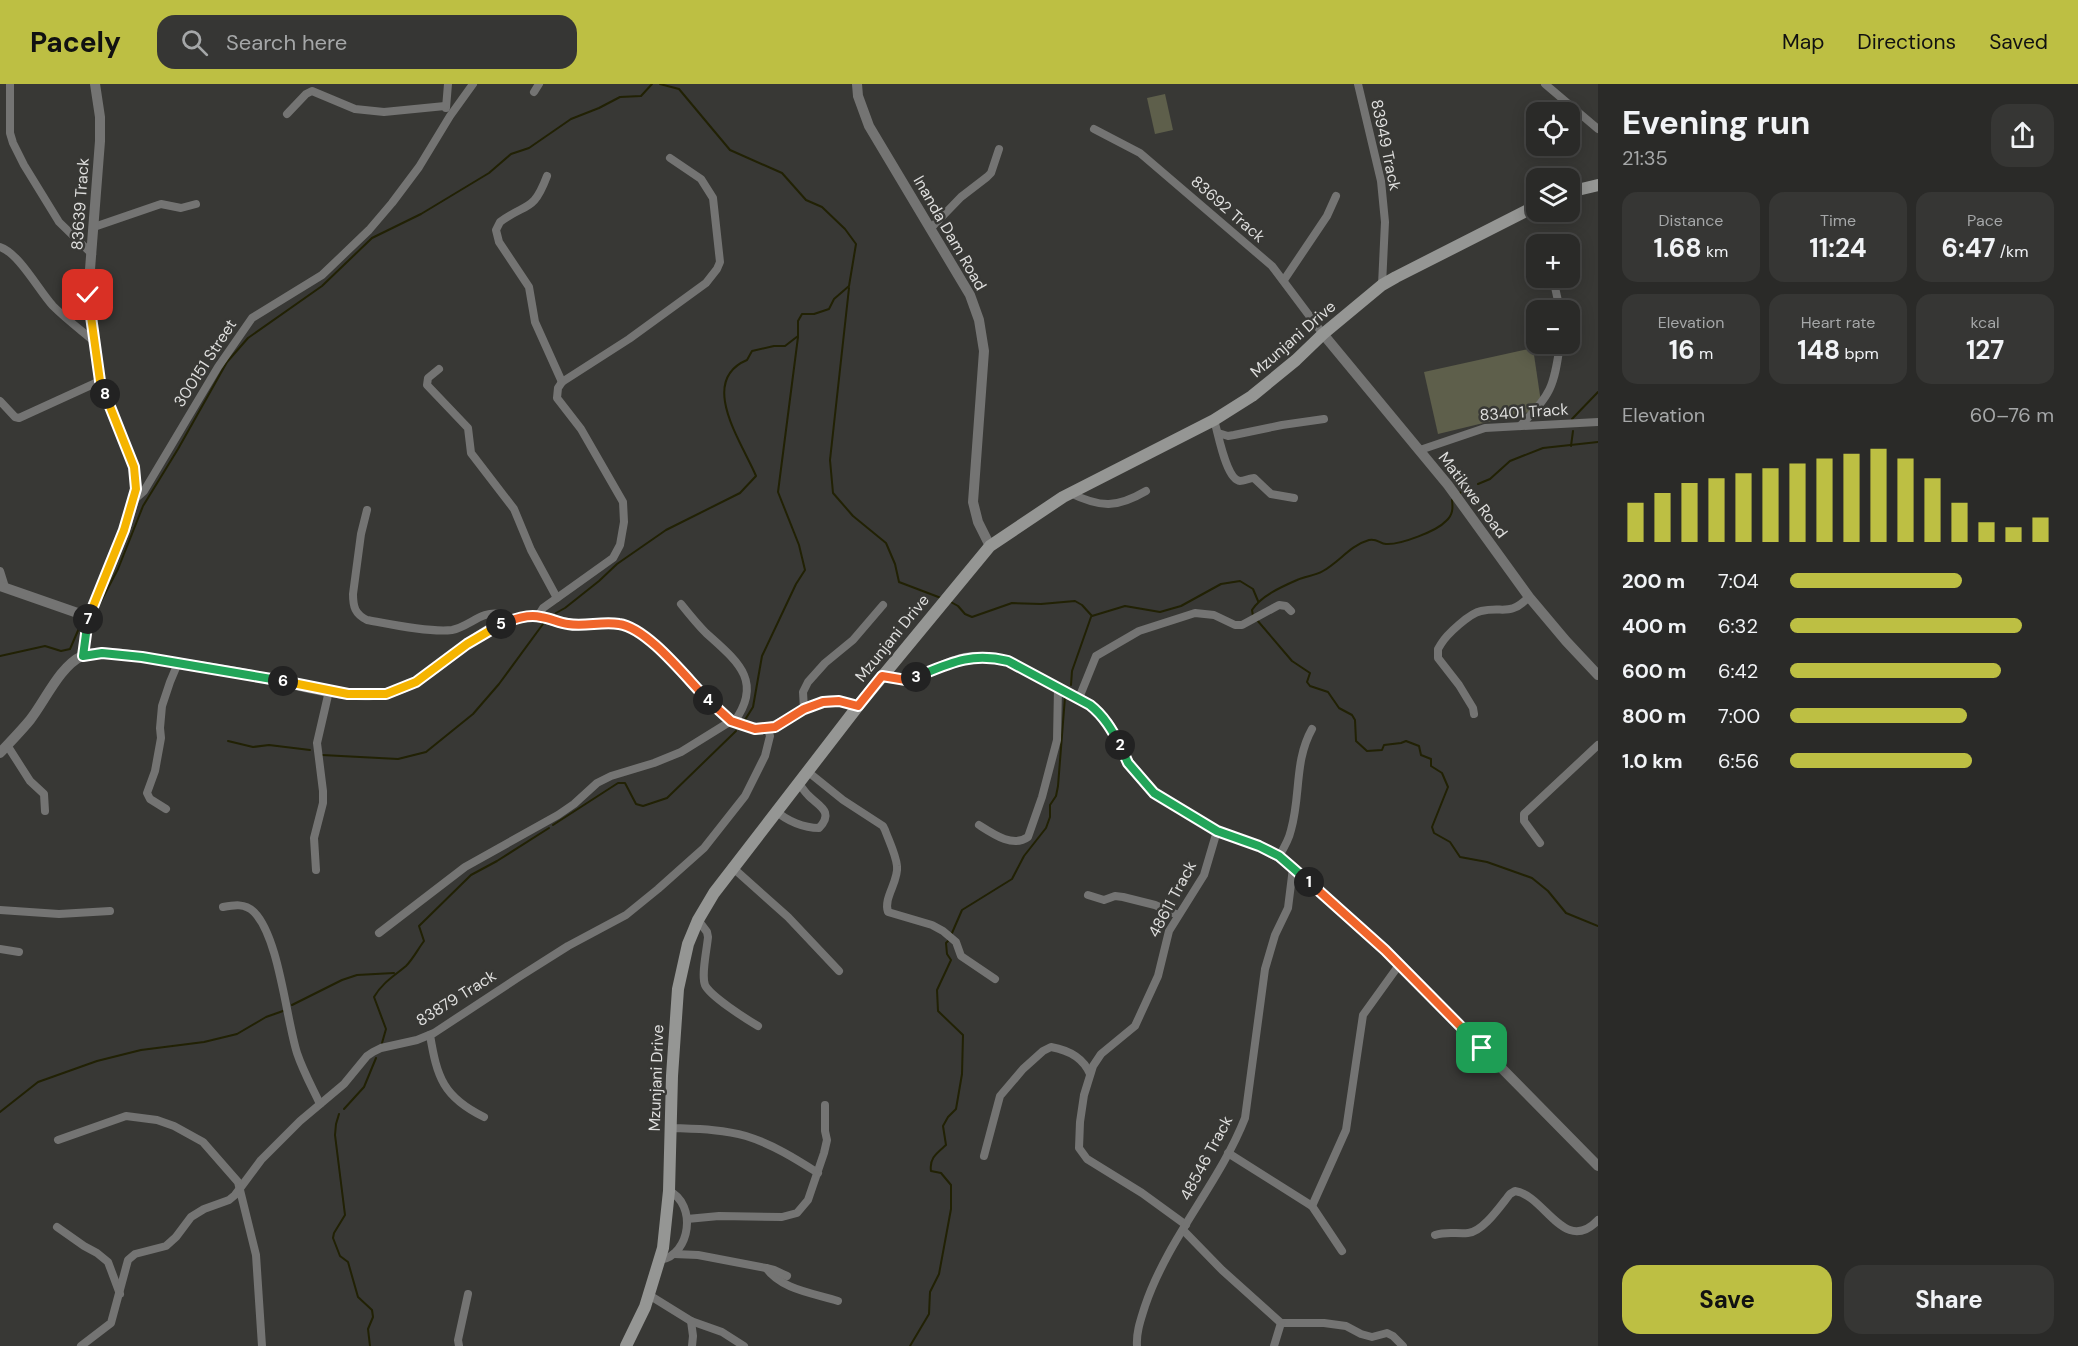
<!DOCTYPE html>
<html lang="en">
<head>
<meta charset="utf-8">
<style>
	body { margin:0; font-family:"DM Sans",sans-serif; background:#363634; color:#f1f3f6; height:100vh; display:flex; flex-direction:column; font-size:22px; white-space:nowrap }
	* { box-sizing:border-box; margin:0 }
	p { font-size:20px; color:#a5a7a8 }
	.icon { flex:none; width:33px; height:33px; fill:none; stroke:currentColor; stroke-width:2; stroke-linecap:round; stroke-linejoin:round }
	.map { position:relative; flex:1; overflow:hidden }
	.details { display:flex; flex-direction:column; background:#2a2a28; width:480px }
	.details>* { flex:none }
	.controls { position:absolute; left:1526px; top:18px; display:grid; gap:12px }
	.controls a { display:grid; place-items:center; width:54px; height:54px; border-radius:12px; background:#2a2a28; box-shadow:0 3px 15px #0003,0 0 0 2px #464645; font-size:30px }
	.pin { position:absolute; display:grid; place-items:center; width:51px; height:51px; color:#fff; margin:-26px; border-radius:12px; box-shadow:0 3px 9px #0006 }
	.km { position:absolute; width:30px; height:30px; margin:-15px; border-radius:50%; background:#222; color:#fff; font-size:16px; line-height:30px; text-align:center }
	.round { display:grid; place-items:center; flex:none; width:63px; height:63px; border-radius:18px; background:#363634 }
	.head { display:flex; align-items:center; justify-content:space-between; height:102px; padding:0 24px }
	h1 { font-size:33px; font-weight:700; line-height:45px }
	.figures { display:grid; grid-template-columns:repeat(3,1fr); gap:9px; height:102px; padding:6px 24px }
	.figures div { display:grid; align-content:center; border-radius:15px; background:#363634; text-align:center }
	.figures b { font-size:26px; font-weight:700 }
	.figures small { font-size:16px; font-weight:400 }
	.figures p { font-size:16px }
	.chart { height:168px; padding:12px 24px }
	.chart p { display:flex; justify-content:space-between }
	.chart svg { width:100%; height:108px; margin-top:6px; stroke:#bdbf43; stroke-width:6 }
	.primary-button { display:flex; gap:12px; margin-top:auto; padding:12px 24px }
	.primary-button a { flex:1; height:69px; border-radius:18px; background:#bdbf43; color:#111; font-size:24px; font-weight:700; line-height:69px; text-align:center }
	.primary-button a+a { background:#363634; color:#f1f3f6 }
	ul { padding:0 24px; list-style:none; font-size:20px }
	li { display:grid; grid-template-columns:96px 72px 1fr; align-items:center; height:45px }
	li i { height:15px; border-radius:8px; background:#bdbf43 }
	header { display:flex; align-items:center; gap:36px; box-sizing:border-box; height:84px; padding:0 30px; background:#bdbf43; color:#111 }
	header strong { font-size:28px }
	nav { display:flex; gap:33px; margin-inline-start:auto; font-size:21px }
	.search { width:420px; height:54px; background:#363634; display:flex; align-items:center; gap:15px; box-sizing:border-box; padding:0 21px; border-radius:18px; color:#a5a7a8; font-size:22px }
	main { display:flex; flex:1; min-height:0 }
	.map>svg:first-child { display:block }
</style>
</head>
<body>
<header>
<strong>Pacely</strong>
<div class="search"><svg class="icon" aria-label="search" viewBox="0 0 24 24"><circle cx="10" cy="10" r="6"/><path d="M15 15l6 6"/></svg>Search here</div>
<nav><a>Map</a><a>Directions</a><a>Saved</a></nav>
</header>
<main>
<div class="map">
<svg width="1598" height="1262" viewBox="0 0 1598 1262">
	<rect width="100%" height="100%" fill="#383835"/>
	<g fill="#5e5f4b">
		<path d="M1165,10L1173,46L1155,50L1147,14Z"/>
		<path d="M1533,264L1542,325L1438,350L1424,288Z"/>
	</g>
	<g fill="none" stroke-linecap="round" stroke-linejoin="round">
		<g stroke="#212104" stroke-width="2">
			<path d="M849,204L830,376L833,409L853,432L886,459L895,480L899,498L941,514"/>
			<path d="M1572,335L1598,308"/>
			<path d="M1571,362L1573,347"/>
			<path d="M1478,400L1490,395L1510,377L1543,364L1598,358"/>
			<path d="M1459,410L1465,404"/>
			<path d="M949,517L958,522L965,530L972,533L1012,519L1041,520L1075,517L1082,521L1092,532L1125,522L1160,528L1181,522L1221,500L1240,497L1253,505L1258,517"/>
			<path d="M99,521L118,485L143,422L178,365L227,278L248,254L322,202L372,154L421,130L489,89L511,70L529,64L571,35L599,24L620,13L641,12L652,0"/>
			<path d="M556,529L565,524L599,497L617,480L666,446L740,409L756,392C743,360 697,297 747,276L752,267L774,262H785L798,252V237L802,230H814L829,225L834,215L849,202L856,160L845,145L822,123L806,116L782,89L730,66L679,5L660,0"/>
			<path d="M1253,532L1252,526C1261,512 1281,503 1297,496C1305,492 1315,492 1323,487C1339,478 1351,461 1369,456C1377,454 1380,460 1386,460C1400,461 1437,447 1446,437C1453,431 1453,424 1452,416L1454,414"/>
			<path d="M1257,536L1292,577L1310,589L1307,598L1310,602L1328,608L1339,624L1352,631L1355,636L1356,657L1367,667L1382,666L1384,661L1401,659L1406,657L1419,662L1421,671L1431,675V682L1442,689L1448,703L1432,743L1434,749L1450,758L1460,773L1487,778L1532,794L1548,807L1566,829L1598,842"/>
			<path d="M0,572L45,562L61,567L70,565L80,542"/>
			<path d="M1071,601L1072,587L1091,533"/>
			<path d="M743,639L753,623L762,572L796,500L805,486L799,461L778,408L798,253"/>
			<path d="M228,657L253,663L269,661L310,666"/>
			<path d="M322,671L398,675L426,668L473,630L499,600L543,540"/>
			<path d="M553,741L618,699H625L636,720L643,722L667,714L736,647"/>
			<path d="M952,849L962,826L1012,795L1024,772L1046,744L1050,733V721L1056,712L1058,702L1065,613"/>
			<path d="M292,921L342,896L357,891L394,889"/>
			<path d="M382,959L386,945L374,913C382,899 394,892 406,882C413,875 418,865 424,857L419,842L471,791L497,777L549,744"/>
			<path d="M344,1025L364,1003L376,974"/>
			<path d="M0,1028L38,998L97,977L141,966L204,958L237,950L266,933L283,927"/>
			<path d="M339,1030L336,1040L335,1051L345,1131L334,1149L333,1154L340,1172L348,1178L358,1213L372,1226L373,1233L368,1245L370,1262"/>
			<path d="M910,1262L929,1230L930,1208L939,1190L951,1125V1101L941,1089L931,1087C929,1074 937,1069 946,1061L943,1042L948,1033L956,1025L962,990L963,951L938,927L937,906L951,876L947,870L946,859L949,856"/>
		</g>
		<g stroke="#747473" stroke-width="8">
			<path d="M10,0V49L13,59L24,81L59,138L92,170"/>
			<path d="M1358,0L1381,97L1385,138L1382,201"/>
			<path d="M1545,0L1598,45"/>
			<path d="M534,8L539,0"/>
			<path d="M446,24L448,0"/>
			<path d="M287,30L306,10L312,7L355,25L384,28L445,22"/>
			<path d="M1094,45L1140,69L1272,182L1323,250"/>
			<path d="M547,92C533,129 527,118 500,138L496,146L499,158L529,203L535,238L562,298"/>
			<path d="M94,143L161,120L181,124L196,120"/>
			<path d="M931,144L961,113L987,93L991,89L999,65"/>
			<path d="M0,163C19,169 39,207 53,222C66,235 82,247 96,259"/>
			<path d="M1553,194L1560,226"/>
			<path d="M1284,196L1327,132L1336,112"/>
			<path d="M439,285L428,294L427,301L468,344L471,369L514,425L531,466L557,514"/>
			<path d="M0,317L15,333L19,334L100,297"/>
			<path d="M1214,336C1218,348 1226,396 1240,397C1244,397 1250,394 1254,394L1271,410L1294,414"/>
			<path d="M1520,342C1551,311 1554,303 1560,260"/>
			<path d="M1218,349L1228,352L1234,351L1282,341L1324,335"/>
			<path d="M1420,366L1485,344L1598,338"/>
			<path d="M1070,409C1101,424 1117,424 1146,407"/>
			<path d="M135,415L144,407L218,283L252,234L322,191L369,146L392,119L419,83L450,32L473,0"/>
			<path d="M367,426L361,450L353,510C353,523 355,530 367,536C389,540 431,549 452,546C469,543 482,526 500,530L506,538"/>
			<path d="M0,487L5,503"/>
			<path d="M681,520C689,530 697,540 706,549C737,577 764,597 734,638"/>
			<path d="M538,532L543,524L613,474L620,461L624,438L623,418L581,345L557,314L558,304L562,298L629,255L706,199L717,185L720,178L713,114L701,95L670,74"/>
			<path d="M1079,614L1096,572L1139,547L1195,529L1214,531L1235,541H1242L1279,521L1286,522L1291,527"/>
			<path d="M804,625L803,608L808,598L825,579L853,556L883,521"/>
			<path d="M1474,630L1473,624L1459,601L1438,574V565L1441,560C1447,550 1470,529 1481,527C1504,522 1509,533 1529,513"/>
			<path d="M7,661L30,697L44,710L45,727"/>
			<path d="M807,687L843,716L883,742L885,746C889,757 896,771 897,782C899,797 883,814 888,828L932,841L943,847L956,858L961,872L995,895"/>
			<path d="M166,725L150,715L147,709L155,687L161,654L160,644L162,622L170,598L178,579"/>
			<path d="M776,727C787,737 804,744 819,744C835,727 818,722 808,711C804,707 801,702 798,698"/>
			<path d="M979,741C993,750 1013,764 1028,753L1042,713L1057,656L1058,603"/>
			<path d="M1540,759L1524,737V730L1598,661"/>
			<path d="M1279,772C1284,764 1289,755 1291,746C1301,711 1294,677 1312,645"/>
			<path d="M732,783L788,833L839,887"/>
			<path d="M316,786L314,754L323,719V707L317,659L329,607"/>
			<path d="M1088,811L1104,816L1115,812L1123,813L1155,821L1178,831"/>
			<path d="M223,823C234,821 245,819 254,828C279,853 286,934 297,969C303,987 312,1003 320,1020"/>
			<path d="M0,826L59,830L110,827"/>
			<path d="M698,836L707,848L708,853C707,865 701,891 705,901C710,912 746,935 758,942"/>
			<path d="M379,849L465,783L558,731L574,720L597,699L611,692L654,679L681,668L731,637"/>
			<path d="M0,865L19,868"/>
			<path d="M430,951C437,993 443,1013 484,1033"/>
			<path d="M671,1044C696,1045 722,1045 746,1052C772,1060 796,1075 818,1089"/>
			<path d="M58,1056L126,1032L157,1036L174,1042L203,1058L238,1098L256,1171L262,1262"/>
			<path d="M1228,1069L1312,1122L1342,1167"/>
			<path d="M984,1072L1000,1012L1023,985L1043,967L1051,963C1068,966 1083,973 1090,990"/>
			<path d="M1312,1122L1346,1046L1363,931L1399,881"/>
			<path d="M687,1135L719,1132L782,1133L797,1129L808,1116L824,1069L827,1056L825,1047V1021"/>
			<path d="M1186,1141L1142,1109L1087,1075L1079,1064L1080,1038L1084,1011L1093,982L1101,970L1135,942L1158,892L1169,847L1204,791L1217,747"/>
			<path d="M57,1143L84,1162L97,1169L108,1178L120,1210"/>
			<path d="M1183,1146L1222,1186L1281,1239H1324L1346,1242L1361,1250L1372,1253L1387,1249L1393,1252L1403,1262"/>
			<path d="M1435,1151C1447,1147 1456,1150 1468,1149C1483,1148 1501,1121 1510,1110L1515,1107C1545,1111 1564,1172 1598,1136"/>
			<path d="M674,1170L698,1171L766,1184C782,1206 813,1209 838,1217"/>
			<path d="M660,1176C691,1171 697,1120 669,1107"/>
			<path d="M766,1184L774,1186L787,1192"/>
			<path d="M649,1211L691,1237L722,1248L744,1262"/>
			<path d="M691,1237L693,1252L692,1262"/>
			<path d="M81,1262L111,1239L128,1176L135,1170L166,1162L176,1153L191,1133L204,1125L229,1116L235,1111L261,1076L300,1037L344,1000L367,972L373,968L381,964L417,956L434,949L519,893L568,862L626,831L658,805L704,764L745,712L765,672L770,652L768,645"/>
			<path d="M459,1262L458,1256L468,1210"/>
			<path d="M1137,1262C1136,1248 1141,1235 1145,1222C1168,1154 1219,1100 1245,1034L1265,885L1275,851L1288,824L1293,784"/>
			<path d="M1274,1262L1281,1239"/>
		</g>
		<g stroke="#747473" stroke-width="10">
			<path d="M857,0L858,12L869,42L970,211L979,236L984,267L973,418L978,438L990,462"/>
			<path d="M1323,250L1448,401L1529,513L1566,557L1598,591"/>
			<path d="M0,502L89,533"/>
			<path d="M83,572L89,533L125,446L137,406L134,383L100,297L88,211L100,57V33L95,0"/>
			<path d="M882,592C917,602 933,581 965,574C980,571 993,573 1008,577L1090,621L1099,628L1110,642L1129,679L1154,709L1217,747L1259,762L1287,778L1385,866L1598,1082"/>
			<path d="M0,669C10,658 21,647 30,636C45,617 60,582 82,572C100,564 136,572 155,575C189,581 223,585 257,592C295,600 334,613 373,611C433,608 465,542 523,533C540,530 554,539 571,541C589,543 607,536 625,541C649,548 689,596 708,616C716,623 724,634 734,638C777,658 788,626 825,617C835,615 848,619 858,622"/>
		</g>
		<g stroke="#959694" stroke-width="12">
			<path d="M1569,108L1598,101"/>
			<path d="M626,1262L645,1223L663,1164L669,1107L672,992L678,905L688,860L698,836L714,809L858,622L990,462L1063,413L1214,336L1252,312L1296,276L1323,250L1382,201L1396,193L1536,122"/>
		</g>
	</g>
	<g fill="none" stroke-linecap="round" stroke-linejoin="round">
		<g stroke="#fff" stroke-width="12">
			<path id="split-1" d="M1309,798L1385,866L1482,964"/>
		</g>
		<g stroke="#fff" stroke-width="12">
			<path id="split-2" d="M1120,661L1128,679L1154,709L1217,747L1259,762L1279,772L1309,798"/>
		</g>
		<g stroke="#fff" stroke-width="12">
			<path id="split-3" d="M916,593C950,579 971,568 1008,577L1090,621C1104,632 1112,646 1120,661"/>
		</g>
		<g stroke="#fff" stroke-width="12">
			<path id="split-4" d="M708,616L731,637L755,645L775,643L804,625L823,618L839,617L858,622L882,592L906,596L916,593"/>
		</g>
		<g stroke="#fff" stroke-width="12">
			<path id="split-5" d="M501,540C514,535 528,530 541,533C550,534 559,539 568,540C585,543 602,537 619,540C648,544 687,595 708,616"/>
		</g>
		<g stroke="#fff" stroke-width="12">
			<path id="split-6" d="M283,597L348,610H386L416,598L467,560L501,540"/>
		</g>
		<g stroke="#fff" stroke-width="12">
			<path id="split-7" d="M88,535L83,572L102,569L142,573L283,597"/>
		</g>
		<g stroke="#fff" stroke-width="12">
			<path id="split-8" d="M88,535L124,446L136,405L134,383L105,310"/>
		</g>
		<g stroke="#fff" stroke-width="12">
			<path id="split-9" d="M88,211L100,297L105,310"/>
		</g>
		<use href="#split-1" stroke="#f0652b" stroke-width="8"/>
		<use href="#split-2" stroke="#22a559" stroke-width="8"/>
		<use href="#split-3" stroke="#22a559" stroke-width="8"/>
		<use href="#split-4" stroke="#f0652b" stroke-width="8"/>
		<use href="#split-5" stroke="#f0652b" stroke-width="8"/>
		<use href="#split-6" stroke="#f5b400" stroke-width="8"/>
		<use href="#split-7" stroke="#22a559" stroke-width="8"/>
		<use href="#split-8" stroke="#f5b400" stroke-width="8"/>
		<use href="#split-9" stroke="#f5b400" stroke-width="8"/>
	</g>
	<g text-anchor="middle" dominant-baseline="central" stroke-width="5" stroke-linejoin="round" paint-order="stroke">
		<g font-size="16" fill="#dededd" stroke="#383835">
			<text transform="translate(1386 61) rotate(78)">83949 Track</text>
			<text transform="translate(80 120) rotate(-86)">83639 Track</text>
			<text transform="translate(1228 125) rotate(41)">83692 Track</text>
			<text transform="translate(950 149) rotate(60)">Inanda Dam Road</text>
			<text transform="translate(1293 255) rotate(-41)">Mzunjani Drive</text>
			<text transform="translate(205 279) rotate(-57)">300151 Street</text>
			<text transform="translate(1524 328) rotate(-4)">83401 Track</text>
			<text transform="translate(1473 411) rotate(53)">Matikwe Road</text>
			<text transform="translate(892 554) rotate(-51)">Mzunjani Drive</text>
			<text transform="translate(1172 815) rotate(-62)">48611 Track</text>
			<text transform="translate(456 914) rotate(-32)">83879 Track</text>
			<text transform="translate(656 994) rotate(-88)">Mzunjani Drive</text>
			<text transform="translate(1206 1074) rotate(-62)">48546 Track</text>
		</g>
	</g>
</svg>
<div class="controls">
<a><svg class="icon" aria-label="locate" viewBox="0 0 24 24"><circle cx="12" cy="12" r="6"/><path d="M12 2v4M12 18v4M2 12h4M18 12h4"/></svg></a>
<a><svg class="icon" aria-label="layers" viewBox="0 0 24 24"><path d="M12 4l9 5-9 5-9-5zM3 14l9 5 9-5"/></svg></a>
<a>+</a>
<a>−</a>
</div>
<div class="pin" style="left:1482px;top:964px;background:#1e9e55"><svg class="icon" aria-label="arrive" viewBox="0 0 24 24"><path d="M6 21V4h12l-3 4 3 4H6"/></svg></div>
<div class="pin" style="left:88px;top:211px;background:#d93025"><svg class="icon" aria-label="check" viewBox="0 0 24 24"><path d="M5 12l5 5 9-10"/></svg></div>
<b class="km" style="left:1309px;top:798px">1</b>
<b class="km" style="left:1120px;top:661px">2</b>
<b class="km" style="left:916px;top:593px">3</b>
<b class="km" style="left:708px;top:616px">4</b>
<b class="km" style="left:501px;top:540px">5</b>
<b class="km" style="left:283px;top:597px">6</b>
<b class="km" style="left:88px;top:535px">7</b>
<b class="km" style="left:105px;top:310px">8</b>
</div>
<section class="details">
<div class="head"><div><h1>Evening run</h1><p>21:35</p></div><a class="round"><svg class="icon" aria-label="share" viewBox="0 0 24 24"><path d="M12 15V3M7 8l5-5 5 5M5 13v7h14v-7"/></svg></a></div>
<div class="figures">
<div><p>Distance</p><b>1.68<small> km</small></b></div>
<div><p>Time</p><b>11:24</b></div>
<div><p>Pace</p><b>6:47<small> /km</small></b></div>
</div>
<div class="figures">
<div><p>Elevation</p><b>16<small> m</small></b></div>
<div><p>Heart rate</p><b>148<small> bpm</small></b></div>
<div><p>kcal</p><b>127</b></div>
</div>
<div class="chart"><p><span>Elevation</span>60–76 m</p>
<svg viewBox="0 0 160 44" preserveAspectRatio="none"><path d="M5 44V28M15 44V24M25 44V20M35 44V18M45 44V16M55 44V14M65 44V12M75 44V10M85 44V8M95 44V6M105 44V10M115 44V18M125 44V28M135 44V36M145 44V38M155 44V34"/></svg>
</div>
<ul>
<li><b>200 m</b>7:04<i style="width:65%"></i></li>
<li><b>400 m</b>6:32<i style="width:88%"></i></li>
<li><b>600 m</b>6:42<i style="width:80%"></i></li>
<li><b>800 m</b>7:00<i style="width:67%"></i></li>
<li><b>1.0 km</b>6:56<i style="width:69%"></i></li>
</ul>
<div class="primary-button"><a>Save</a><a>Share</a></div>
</section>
</main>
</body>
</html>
